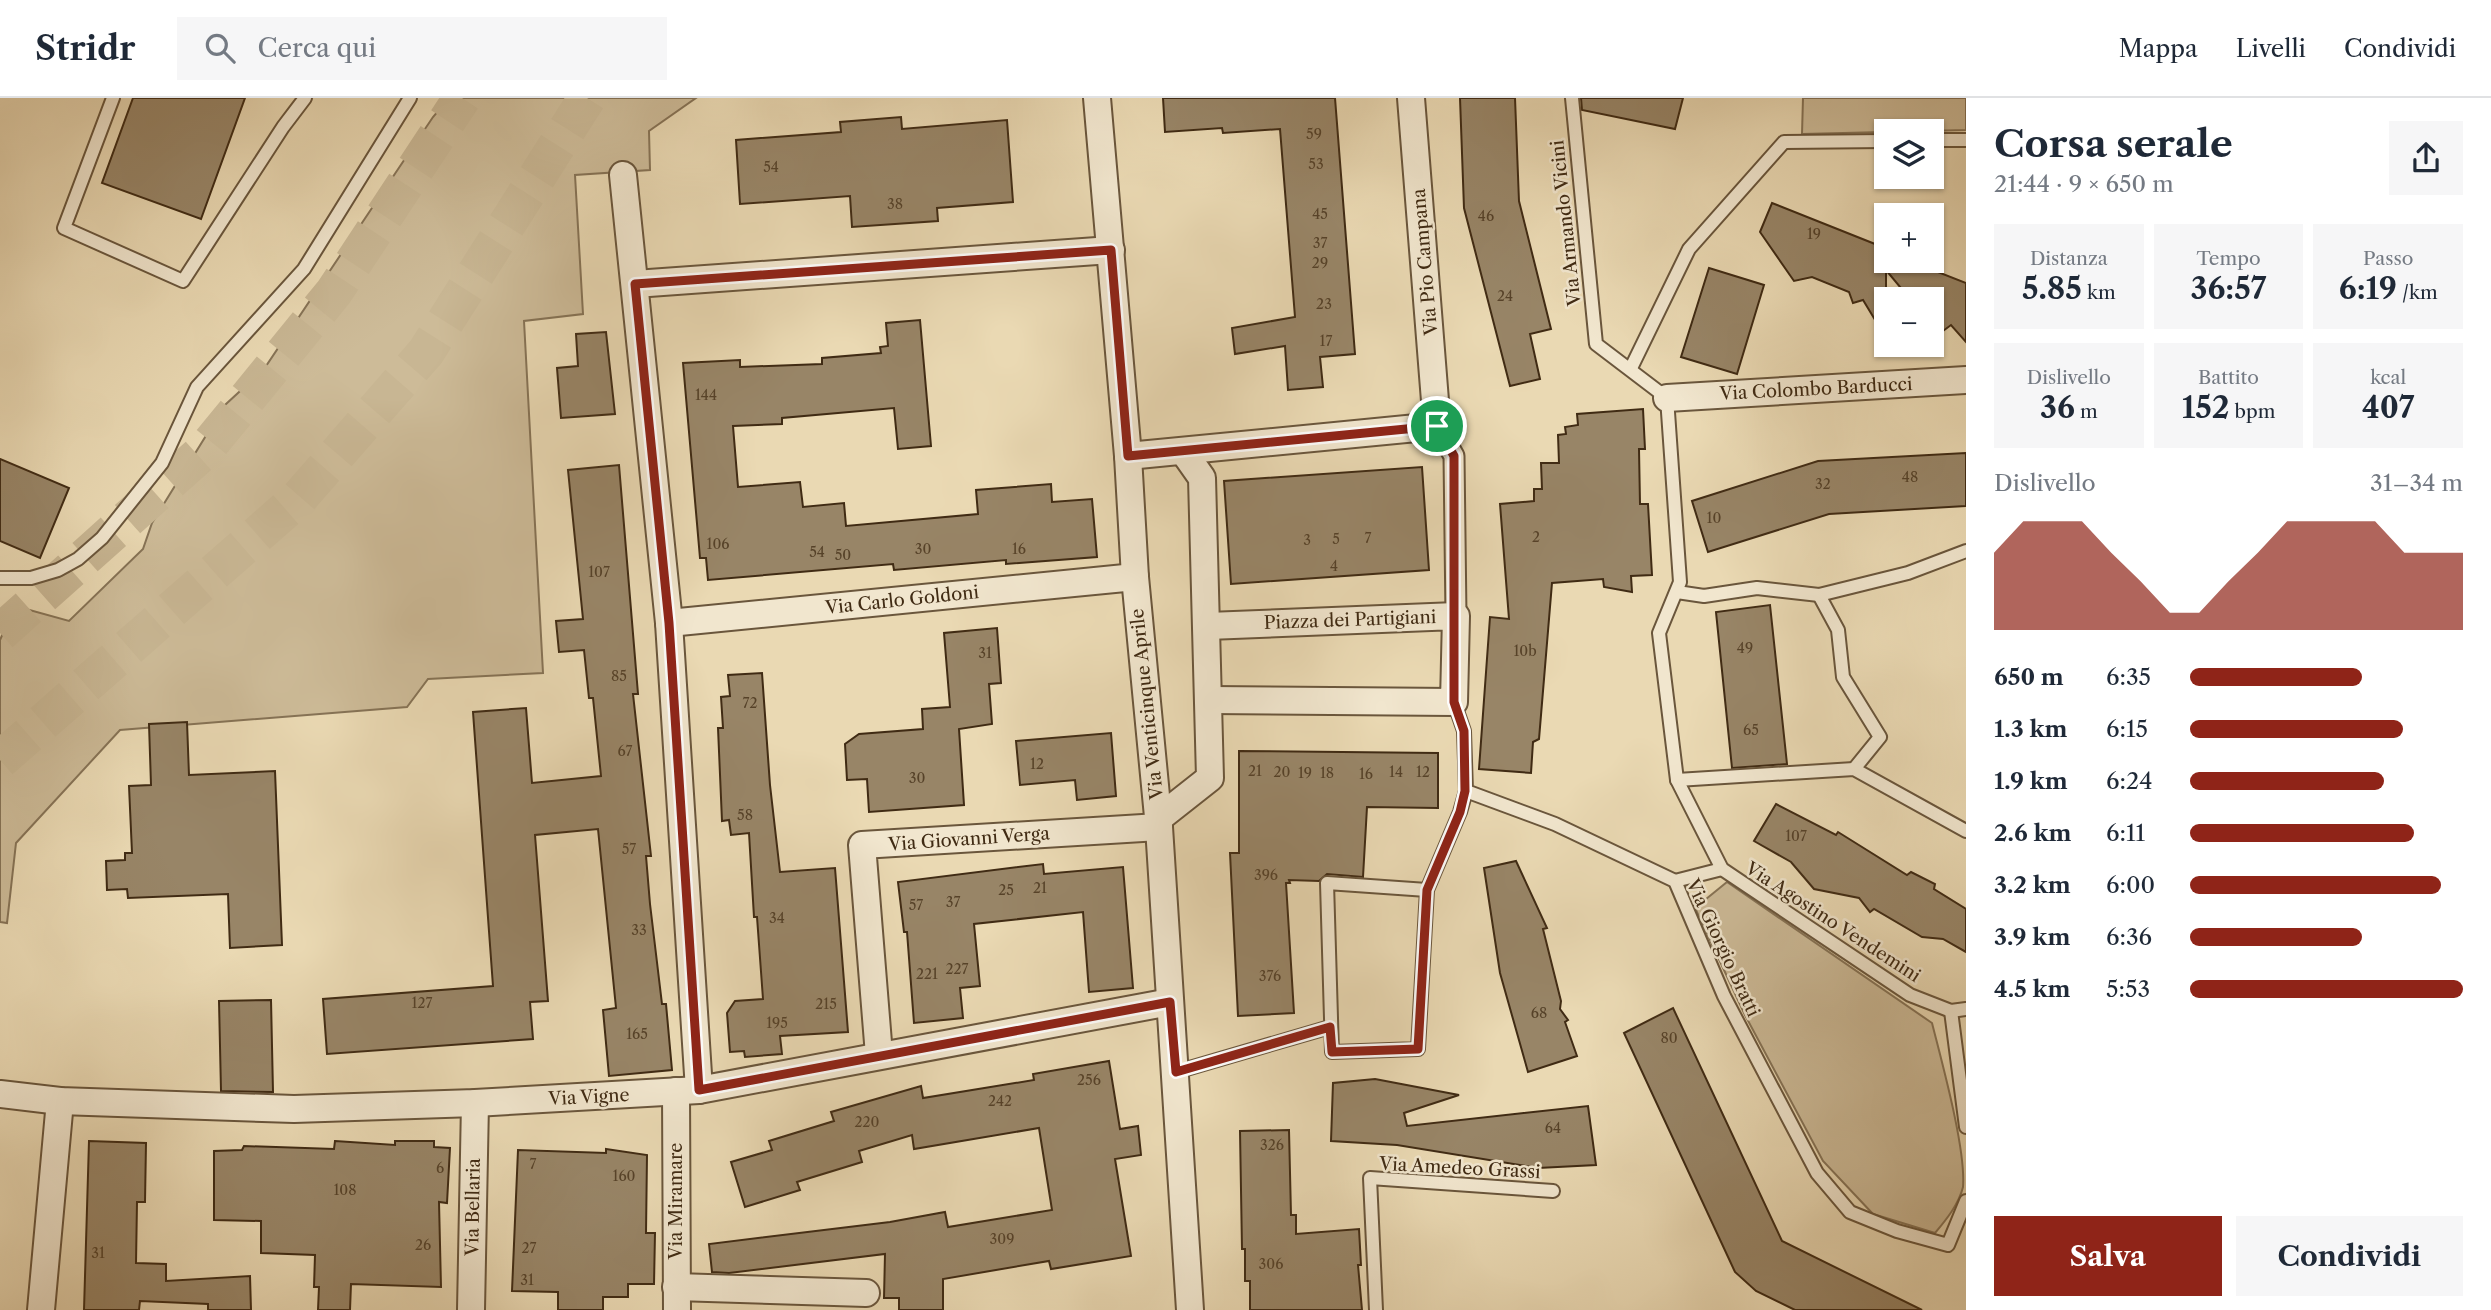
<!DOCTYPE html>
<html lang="it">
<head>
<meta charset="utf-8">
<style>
	body { margin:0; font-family:"Libre Caslon Text",serif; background:#f6f6f7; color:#1f2937; height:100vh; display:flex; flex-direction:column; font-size:26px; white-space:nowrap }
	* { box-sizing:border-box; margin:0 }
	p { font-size:23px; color:#747a83 }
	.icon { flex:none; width:38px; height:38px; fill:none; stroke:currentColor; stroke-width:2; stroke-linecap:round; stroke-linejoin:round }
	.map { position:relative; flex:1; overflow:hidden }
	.side { display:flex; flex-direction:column; background:#fff; width:525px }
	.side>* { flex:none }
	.fabs { position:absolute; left:1874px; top:21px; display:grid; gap:14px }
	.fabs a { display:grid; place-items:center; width:70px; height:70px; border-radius:0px; background:#fff; box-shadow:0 2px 5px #0004; font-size:35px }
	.pin { position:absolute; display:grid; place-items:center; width:60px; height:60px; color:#fff; margin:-30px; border:4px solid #fff; border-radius:50%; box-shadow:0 2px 7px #0007 }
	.round { display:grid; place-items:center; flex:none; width:74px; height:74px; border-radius:0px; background:#f6f6f7 }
	.headline { display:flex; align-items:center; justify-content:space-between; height:119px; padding:0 28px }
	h1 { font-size:38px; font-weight:700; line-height:52px }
	.stats { display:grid; grid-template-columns:repeat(3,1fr); gap:10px; height:119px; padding:7px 28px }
	.stats div { display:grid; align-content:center; border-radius:0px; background:#f6f6f7; text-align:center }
	.stats b { font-size:30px; font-weight:700 }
	.stats small { font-size:19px; font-weight:400 }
	.stats p { font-size:19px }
	.chart { height:196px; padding:14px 28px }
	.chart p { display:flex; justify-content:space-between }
	.chart svg { width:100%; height:126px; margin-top:7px; fill:#8f2418; opacity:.7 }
	.cta { display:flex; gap:14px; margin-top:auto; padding:14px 28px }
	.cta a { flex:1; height:80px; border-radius:0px; background:#8f2418; color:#fff; font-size:28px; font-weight:700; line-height:80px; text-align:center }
	.cta a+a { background:#f6f6f7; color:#1f2937 }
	ul { padding:0 28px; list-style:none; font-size:23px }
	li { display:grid; grid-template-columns:112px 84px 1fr; align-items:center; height:52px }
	li i { height:18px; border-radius:9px; background:#8f2418 }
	header { display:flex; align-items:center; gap:42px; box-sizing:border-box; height:98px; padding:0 35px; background:#fff; border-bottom:2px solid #e0e1e3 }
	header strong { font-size:33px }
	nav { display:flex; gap:38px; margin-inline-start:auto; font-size:24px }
	.search { width:490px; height:63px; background:#f6f6f7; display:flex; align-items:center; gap:18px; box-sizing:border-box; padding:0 24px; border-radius:0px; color:#747a83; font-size:26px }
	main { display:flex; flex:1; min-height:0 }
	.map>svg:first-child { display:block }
</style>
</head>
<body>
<header>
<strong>Stridr</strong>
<div class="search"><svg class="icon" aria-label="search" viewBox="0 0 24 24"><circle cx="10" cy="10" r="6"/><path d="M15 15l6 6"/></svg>Cerca qui</div>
<nav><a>Mappa</a><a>Livelli</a><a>Condividi</a></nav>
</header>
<main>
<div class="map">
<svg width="1966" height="1212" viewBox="0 0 1966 1212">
	<rect width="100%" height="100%" fill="#ead9b3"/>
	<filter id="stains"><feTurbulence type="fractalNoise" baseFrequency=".00286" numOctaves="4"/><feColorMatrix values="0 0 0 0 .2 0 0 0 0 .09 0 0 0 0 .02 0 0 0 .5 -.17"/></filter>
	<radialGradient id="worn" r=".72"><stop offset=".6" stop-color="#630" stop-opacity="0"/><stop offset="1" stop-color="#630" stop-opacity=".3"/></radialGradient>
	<g fill="#cdbb98" stroke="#867356" stroke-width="2">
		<path d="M449,0H696L649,33L650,72L575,77L583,216L524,223L543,575L428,581L407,609L120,632L16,745L7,825L0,824V542L15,508L69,523L143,451L152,425L225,307L264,271L433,19Z"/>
		<path d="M1803,0H1966V32L1802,36Z"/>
		<path d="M1727,784L1932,925C1942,965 1966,1051 1963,1089C1959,1106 1946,1122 1935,1135L1873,1116L1823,1063L1745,917L1695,810Z"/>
	</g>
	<g fill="#988567" stroke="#402b14" stroke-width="2">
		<path d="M133,0H245L201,121L102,85Z"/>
		<path d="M1163,0H1335L1355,256L1320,259L1323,289L1288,292L1285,248L1235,256L1232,230L1295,219L1280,31L1223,35L1222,30L1165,34Z"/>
		<path d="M1460,0H1515L1519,103L1551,231L1530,236L1540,281L1510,288L1464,110Z"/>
		<path d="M1581,0H1683L1675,31L1582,12Z"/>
		<path d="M901,19L902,31L1007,22L1013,104L937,110L938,123L852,129L850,98L740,106L736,42L841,34L840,24Z"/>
		<path d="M1772,105L1885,150L1883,163H1910L1966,185V244L1951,227L1939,236L1932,228V201H1910L1886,172V240L1863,202L1853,205L1849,194L1812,179L1794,183L1760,134Z"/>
		<path d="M1709,170L1764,187L1737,276L1681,259Z"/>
		<path d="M920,222L931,348L898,351L894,310L782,320V326L733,328L738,389L800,384L803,409L844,405L846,428L978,416L976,392L1051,386L1052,404L1092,401L1097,459L1006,466V462L894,472L893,466L708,482L706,460H700L683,265L740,262V269L822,266V260L881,255L880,249L888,248L886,225Z"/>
		<path d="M606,234L615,316L561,320L557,270L578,268L576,236Z"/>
		<path d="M1643,311L1645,351H1639L1640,406H1648L1652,477L1631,478L1632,494L1604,489L1603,481L1552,485L1539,641L1533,644L1531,675L1479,671L1490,519L1509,521L1500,406L1534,403V391H1542L1541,365H1559L1558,337L1566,336L1565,329L1578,327L1577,316Z"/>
		<path d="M1966,355V408L1829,416L1708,454L1692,403L1818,363Z"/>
		<path d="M0,361L69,390L40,460L0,443Z"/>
		<path d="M619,367L638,596H633L651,758H646L650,806L662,906H666L672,972L609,978L603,912L616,910L598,731L535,737L548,903L530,904L533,941L327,956L323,901L493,888L473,614L526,610L532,685L601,678L593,600H589L584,552L559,554L556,523L583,521L568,372Z"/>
		<path d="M1422,369L1429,472L1231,486L1224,383Z"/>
		<path d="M1770,507L1787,666L1732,670L1716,514Z"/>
		<path d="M997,530L1001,585L989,586L992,626L959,631L964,707L869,714L867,681L847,682L845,646L859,636L923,631L922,611L950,609L944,535Z"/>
		<path d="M762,575L770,687L780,774L835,770L848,934L780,938L782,956L745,959L744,953L730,954L727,915L735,903L763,901L757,819H754L749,735L731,737L729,722L722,723L718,630H723L721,599L730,598L728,577Z"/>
		<path d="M187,624L189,677L275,673L282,847L230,850L228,796L128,800L127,791L107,792L106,763L125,762V755H132L129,688L151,687L149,626Z"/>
		<path d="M1111,635L1116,698L1077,702L1075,682L1020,687L1016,643Z"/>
		<path d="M1239,653L1438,655V710L1367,709L1363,779L1327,776L1319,783L1289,782L1290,785H1286L1294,915L1238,918L1230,755H1239Z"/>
		<path d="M1776,706L1836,737L1838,734L1907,777L1911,774L1935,786L1934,791L1966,811V854L1943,841L1922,839L1874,811L1870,814L1859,800L1814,791L1791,764L1754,743Z"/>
		<path d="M1516,763L1547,830L1543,831L1561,903L1560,911L1568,922L1565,924L1577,958L1528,974L1500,875L1484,770Z"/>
		<path d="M1043,766L1044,776L1123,769L1133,890L1089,894L1083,814L974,826L980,888L960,890L963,920L914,925L907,834H904L898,784Z"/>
		<path d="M271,902L273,994L221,993L219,903Z"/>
		<path d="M1673,910L1782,1143L1922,1212H1795L1756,1193L1735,1174L1624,935Z"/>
		<path d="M1109,963L1120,1031L1138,1028L1141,1057L1115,1061L1131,1158L1051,1171L1049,1163L943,1181V1212H899V1200H884L885,1156L729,1175L712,1174L709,1146L890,1124L945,1114L948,1129L1052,1112L1039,1030L914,1051L912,1037L859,1053L862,1064L797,1084L800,1092L745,1109L731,1064L772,1052L769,1043L834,1023L831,1014L921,988L923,1000L1034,982L1033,976Z"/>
		<path d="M1375,981L1459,997L1404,1015L1407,1028L1588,1008L1596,1067L1538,1070L1397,1047L1331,1043L1333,985Z"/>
		<path d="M1289,1032L1291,1117H1296V1136L1359,1131L1361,1167H1358L1362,1212H1250V1183H1245V1151H1242L1240,1033Z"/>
		<path d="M89,1043L146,1045L145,1104H137L136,1165L166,1166V1183L250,1178L251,1212H208V1206L140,1203L139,1212H84Z"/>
		<path d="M335,1043L395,1047V1043H434V1049L450,1050L447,1105L439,1104L441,1189L351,1186L350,1212H318L319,1189H314L315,1157L261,1155V1123L214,1122V1053L242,1052L244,1048L334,1051Z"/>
		<path d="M606,1051L647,1057L646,1135H655L654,1186H628V1199H603V1212H558V1194L512,1193L518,1052L606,1055Z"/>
	</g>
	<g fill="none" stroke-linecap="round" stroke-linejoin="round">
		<g stroke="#c8b693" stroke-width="38" stroke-dasharray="38 19" stroke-linecap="butt">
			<path d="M0,535L205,352L334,194L462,0"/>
			<path d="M0,662L298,401L426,254L587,0"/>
		</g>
		<g stroke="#6a563c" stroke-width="16">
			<g id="service">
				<path d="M113,0L64,130L183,183L283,29L305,0"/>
				<path d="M1572,0L1596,246L1667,300L1680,484L1659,535L1677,682L1722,771L1910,897L1951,913L1966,911"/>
				<path d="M1932,42H1966"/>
				<path d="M1631,270L1689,151L1784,44L1886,43"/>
				<path d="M0,480H31L58,472L78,461L102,440L162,365L197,289L304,171L410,0"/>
				<path d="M1677,494L1704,498L1757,490L1819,497L1908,475L1966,453"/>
				<path d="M1819,497L1838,532L1843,579L1880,639L1854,671"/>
				<path d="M1454,604L1464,633L1466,693L1555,726L1675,783L1724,898L1817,1075L1850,1114L1897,1133L1948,1147L1966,1103"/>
				<path d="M1677,682L1854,671L1966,733"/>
				<path d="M1675,783L1722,771"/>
				<path d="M1427,792L1327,785L1332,954L1418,951L1427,792L1460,714L1466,693"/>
				<path d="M1951,913L1966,1029"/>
				<path d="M1176,974L1330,929"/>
				<path d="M1376,1212L1370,1080L1553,1093"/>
			</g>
		</g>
		<g stroke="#6a563c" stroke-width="23">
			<path id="pedestrian" d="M1437,328L1454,358L1456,518"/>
		</g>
		<g stroke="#6a563c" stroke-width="30">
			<g id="minor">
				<path d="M1097,0L1128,358L1135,479L1159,729L1190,1212"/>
				<path d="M623,77L669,525L699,992"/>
				<path d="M635,186L1111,152"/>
				<path d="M1667,300L1966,282"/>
				<path d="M1128,358L1437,328L1411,0"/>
				<path d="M669,525L1135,479"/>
				<path d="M1208,528L1456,518L1454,604L1210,602"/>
				<path d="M1158,721L1210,680L1202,380L1183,353"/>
				<path d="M879,957L862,747L1159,729"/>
				<path d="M676,993L677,1212"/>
				<path d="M0,996L60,1003L294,1011L475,1005L699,992L1170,904"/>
				<path d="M676,1189L866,1195"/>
				<path d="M41,1212L60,1003"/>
				<path d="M471,1212L475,1005"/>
			</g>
		</g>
		<use href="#service" stroke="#f1e6ce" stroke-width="12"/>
		<use href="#pedestrian" stroke="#f1e6ce" stroke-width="19"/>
		<use href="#minor" stroke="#f1e6ce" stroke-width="26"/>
	</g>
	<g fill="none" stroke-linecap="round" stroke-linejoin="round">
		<g stroke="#fff" stroke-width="14">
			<path id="route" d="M1111,152L1128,358L1437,328L1454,358V604L1464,633L1465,693L1460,714L1427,792L1418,951L1332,954L1330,929L1176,974L1170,904L699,992L669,525L635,186Z"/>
		</g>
		<use href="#route" stroke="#8f2418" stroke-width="9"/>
	</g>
	<g text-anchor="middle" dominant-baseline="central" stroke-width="5" stroke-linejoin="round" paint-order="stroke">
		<g font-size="14" fill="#564229">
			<text x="1314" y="36">59</text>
			<text x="1316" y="66">53</text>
			<text x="771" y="69">54</text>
			<text x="895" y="106">38</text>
			<text x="1320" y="116">45</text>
			<text x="1486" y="118">46</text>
			<text x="1814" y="136">19</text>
			<text x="1320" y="145">37</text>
			<text x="1320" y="165">29</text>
			<text x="1505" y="198">24</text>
			<text x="1324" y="206">23</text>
			<text x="1326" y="243">17</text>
			<text x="706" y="297">144</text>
			<text x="1910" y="379">48</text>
			<text x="1823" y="386">32</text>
			<text x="1714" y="420">10</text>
			<text x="1536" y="439">2</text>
			<text x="1368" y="440">7</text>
			<text x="1336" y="441">5</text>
			<text x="1307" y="442">3</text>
			<text x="718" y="446">106</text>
			<text x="923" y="451">30</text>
			<text x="1019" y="451">16</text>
			<text x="817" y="454">54</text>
			<text x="843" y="457">50</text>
			<text x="1334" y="468">4</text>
			<text x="599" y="474">107</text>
			<text x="1745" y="550">49</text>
			<text x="1525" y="553">10b</text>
			<text x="985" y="555">31</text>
			<text x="619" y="578">85</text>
			<text x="750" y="605">72</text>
			<text x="1751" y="632">65</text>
			<text x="625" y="653">67</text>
			<text x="1037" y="666">12</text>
			<text x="1255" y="673">21</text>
			<text x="1282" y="674">20</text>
			<text x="1396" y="674">14</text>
			<text x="1423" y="674">12</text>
			<text x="1305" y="675">19</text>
			<text x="1327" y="675">18</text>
			<text x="1366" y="676">16</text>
			<text x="917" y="680">30</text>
			<text x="745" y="717">58</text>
			<text x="1796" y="738">107</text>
			<text x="629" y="751">57</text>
			<text x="1266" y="777">396</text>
			<text x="1040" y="790">21</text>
			<text x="1006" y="792">25</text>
			<text x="953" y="804">37</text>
			<text x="916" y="807">57</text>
			<text x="777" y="820">34</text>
			<text x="639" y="832">33</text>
			<text x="957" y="871">227</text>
			<text x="927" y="876">221</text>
			<text x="1270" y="878">376</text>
			<text x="422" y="905">127</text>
			<text x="826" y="906">215</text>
			<text x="1539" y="915">68</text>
			<text x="777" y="925">195</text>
			<text x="637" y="936">165</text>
			<text x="1669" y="940">80</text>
			<text x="1089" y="982">256</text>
			<text x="1000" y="1003">242</text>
			<text x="867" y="1024">220</text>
			<text x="1553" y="1030">64</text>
			<text x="1272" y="1047">326</text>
			<text x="533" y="1066">7</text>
			<text x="440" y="1070">6</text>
			<text x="624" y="1078">160</text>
			<text x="345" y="1092">108</text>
			<text x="1002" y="1141">309</text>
			<text x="423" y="1147">26</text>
			<text x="529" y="1150">27</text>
			<text x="98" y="1155">31</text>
			<text x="1271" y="1166">306</text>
			<text x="527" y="1182">31</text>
		</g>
		<g font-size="18" fill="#402b14" stroke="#f1e6ce">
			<text transform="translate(1566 125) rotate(-96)">Via Armando Vicini</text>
			<text transform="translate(1425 164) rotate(-95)">Via Pio Campana</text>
			<text transform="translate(1816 291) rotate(-3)">Via Colombo Barducci</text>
			<text transform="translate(902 502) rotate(-6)">Via Carlo Goldoni</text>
			<text transform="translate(1350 522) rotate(-2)">Piazza dei Partigiani</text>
			<text transform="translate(1147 606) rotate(-96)">Via Venticinque Aprile</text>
			<text transform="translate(969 741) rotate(-4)">Via Giovanni Verga</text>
			<text transform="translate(1833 824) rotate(33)">Via Agostino Vendemini</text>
			<text transform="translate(1723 850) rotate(65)">Via Giorgio Bratti</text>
			<text transform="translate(589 999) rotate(-3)">Via Vigne</text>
			<text transform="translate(1460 1070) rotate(3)">Via Amedeo Grassi</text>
			<text transform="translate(676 1103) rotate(-90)">Via Miramare</text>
			<text transform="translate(473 1109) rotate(-89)">Via Bellaria</text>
		</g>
	</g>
	<rect width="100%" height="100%" filter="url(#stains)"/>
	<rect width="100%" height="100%" fill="url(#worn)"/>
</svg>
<div class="fabs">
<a><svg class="icon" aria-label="layers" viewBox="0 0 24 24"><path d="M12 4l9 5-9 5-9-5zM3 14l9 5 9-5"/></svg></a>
<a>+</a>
<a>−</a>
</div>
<div class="pin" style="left:1437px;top:328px;background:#1e9e55"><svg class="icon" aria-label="arrive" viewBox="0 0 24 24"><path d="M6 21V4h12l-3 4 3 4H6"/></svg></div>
</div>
<section class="side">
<div class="headline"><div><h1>Corsa serale</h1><p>21:44 · 9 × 650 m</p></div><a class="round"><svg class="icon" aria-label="share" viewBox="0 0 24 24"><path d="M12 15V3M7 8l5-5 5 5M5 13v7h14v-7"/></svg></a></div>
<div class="stats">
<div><p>Distanza</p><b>5.85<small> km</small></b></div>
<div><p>Tempo</p><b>36:57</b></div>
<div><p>Passo</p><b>6:19<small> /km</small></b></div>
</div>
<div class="stats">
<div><p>Dislivello</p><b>36<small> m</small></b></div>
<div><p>Battito</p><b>152<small> bpm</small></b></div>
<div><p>kcal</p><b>407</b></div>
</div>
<div class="chart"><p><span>Dislivello</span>31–34 m</p>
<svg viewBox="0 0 160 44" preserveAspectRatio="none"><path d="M0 44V17L10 6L20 6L30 6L40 17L50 27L60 38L70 38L80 27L90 17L100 6L110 6L120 6L130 6L140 17L150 17L160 17V44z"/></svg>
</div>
<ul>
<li><b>650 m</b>6:35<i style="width:63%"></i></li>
<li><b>1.3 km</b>6:15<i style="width:78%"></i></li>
<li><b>1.9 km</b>6:24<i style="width:71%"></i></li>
<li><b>2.6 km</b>6:11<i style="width:82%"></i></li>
<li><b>3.2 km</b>6:00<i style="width:92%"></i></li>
<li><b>3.9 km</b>6:36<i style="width:63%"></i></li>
<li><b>4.5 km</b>5:53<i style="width:100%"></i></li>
</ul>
<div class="cta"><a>Salva</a><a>Condividi</a></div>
</section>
</main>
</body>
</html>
